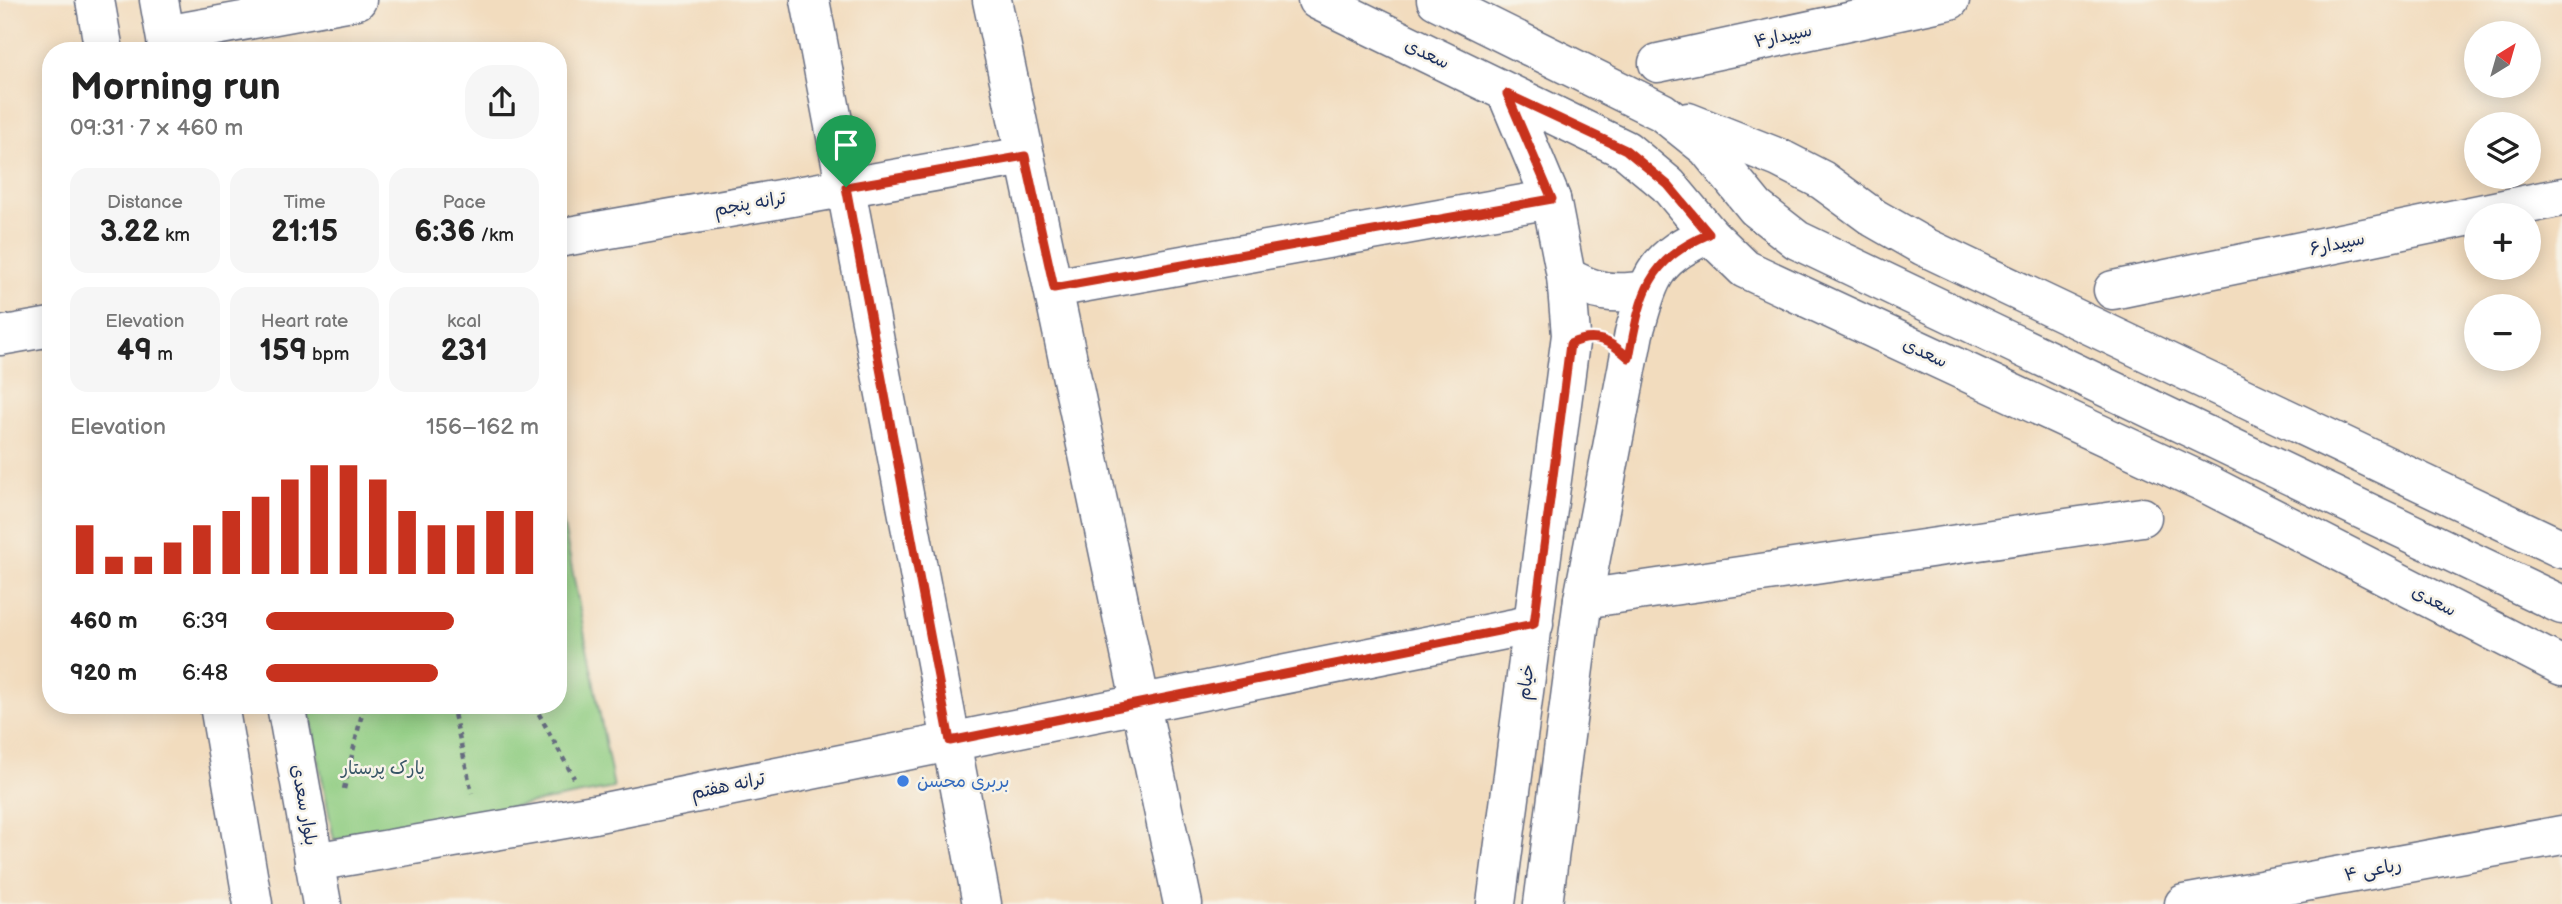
<!DOCTYPE html>
<html lang="en">
<head>
<meta charset="utf-8">
<style>
	body { margin:0; font-family:"Balsamiq Sans","Playpen Sans Arabic",sans-serif; background:#f6f6f6; color:#222; height:100vh; display:flex; flex-direction:column; font-size:26px; white-space:nowrap }
	* { box-sizing:border-box; margin:0 }
	p { font-size:23px; color:#767676 }
	.icon { flex:none; width:38px; height:38px; fill:none; stroke:currentColor; stroke-width:2; stroke-linecap:round; stroke-linejoin:round }
	.map { position:relative; flex:1; overflow:hidden }
	.drawer { position:absolute; left:42px; top:42px; width:525px; height:672px; display:flex; flex-direction:column; background:#fff; border-radius:28px; box-shadow:0 4px 18px #0003 }
	.drawer>* { flex:none }
	.needle { width:46px; rotate:37deg }
	.controls { position:absolute; left:2464px; top:21px; display:grid; gap:14px }
	.controls a { display:grid; place-items:center; width:77px; height:77px; border-radius:50%; background:#fff; box-shadow:0 4px 18px #0003; font-size:35px }
	.pin { position:absolute; display:grid; place-items:center; width:60px; height:60px; color:#fff; margin:-72px -30px; border-radius:50% 50% 50% 0; rotate:-45deg; box-shadow:0 0 7px #0007 }
	.pin .icon { rotate:45deg }
	.round { display:grid; place-items:center; flex:none; width:74px; height:74px; border-radius:28px; background:#f6f6f6 }
	.head { display:flex; align-items:center; justify-content:space-between; height:119px; padding:0 28px }
	h1 { font-size:38px; font-weight:600; line-height:52px }
	.figures { display:grid; grid-template-columns:repeat(3,1fr); gap:10px; height:119px; padding:7px 28px }
	.figures div { display:grid; align-content:center; border-radius:18px; background:#f6f6f6; text-align:center }
	.figures b { font-size:30px; font-weight:600 }
	.figures small { font-size:19px; font-weight:400 }
	.figures p { font-size:19px }
	.chart { height:196px; padding:14px 28px }
	.chart p { display:flex; justify-content:space-between }
	.chart svg { width:100%; height:126px; margin-top:7px; stroke:#c8321e; stroke-width:6 }
	ul { padding:0 28px; list-style:none; font-size:23px }
	li { display:grid; grid-template-columns:112px 84px 1fr; align-items:center; height:52px }
	li i { height:18px; border-radius:9px; background:#c8321e }
	.map>svg:first-child { display:block }
</style>
</head>
<body>
<div class="map">
<svg width="2562" height="904" viewBox="0 0 2562 904">
	<rect width="100%" height="100%" fill="#f7f3e8"/>
	<filter id="ink" filterUnits="userSpaceOnUse"><feTurbulence type="fractalNoise" baseFrequency=".0143" numOctaves="2"/><feDisplacementMap in="SourceGraphic" scale="14" xChannelSelector="R" yChannelSelector="G"/><feConvolveMatrix kernelMatrix="1 2 1 2 8 2 1 2 1" color-interpolation-filters="sRGB"/></filter>
	<filter id="wash" filterUnits="userSpaceOnUse"><feTurbulence type="fractalNoise" baseFrequency=".00686" numOctaves="4" result="noise"/><feDisplacementMap in="SourceGraphic" scale="28" xChannelSelector="R" yChannelSelector="G"/><feGaussianBlur stdDeviation="1.57" result="paint"/><feColorMatrix in="noise" values="0 0 0 0 0 0 0 0 0 0 0 0 0 0 0 0 0 1.4 0 .05"/><feComposite in="paint" operator="in"/></filter>
	<g filter="url(#wash)">
		<rect width="100%" height="100%" fill="#f2dcbe"/>
		<path fill="#91cd83" stroke="#567e70" stroke-width="2" d="M558,496L614,788L334,840L308,705H558Z"/>
	</g>
	<g filter="url(#ink)">
		<g fill="none" stroke-linecap="round" stroke-linejoin="round">
			<g stroke="#666c80" stroke-width="41">
				<g id="street">
					<path d="M95,0L104,51"/>
					<path d="M159,0L168,51"/>
					<path d="M810,0L982,904"/>
					<path d="M992,0L1183,904"/>
					<path d="M166,35L357,0"/>
					<path d="M1658,63L1950,0"/>
					<path d="M558,238L1025,156"/>
					<path d="M1054,288L1551,199"/>
					<path d="M2113,290L2562,197"/>
					<path d="M0,336L51,327"/>
					<path d="M1583,599L2142,517"/>
					<path d="M219,705L253,904"/>
					<path d="M286,705L322,904"/>
					<path d="M314,862L594,814L1534,624"/>
					<path d="M2184,904L2562,835"/>
				</g>
			</g>
			<g stroke="#666c80" stroke-width="41">
				<g id="secondary">
					<path d="M1317,0L1626,150L1668,185L1709,234L1745,269L2205,483L2562,666"/>
					<path d="M1436,0L1662,112L1707,148L1756,208L1797,240L2562,605"/>
					<path d="M1688,122L1779,158L1822,180L1874,218L1923,246L2562,549"/>
					<path d="M1566,276C1594,293 1614,295 1646,290"/>
					<path d="M1496,904L1571,335L1566,276L1551,199L1507,94"/>
					<path d="M1543,904L1583,599L1634,333C1650,278 1652,258 1709,234"/>
				</g>
			</g>
			<g stroke="#666c80" stroke-width="4.5" stroke-dasharray="5 5" stroke-linecap="butt">
				<path d="M452,705L472,793"/>
				<path d="M534,705L574,778"/>
				<path d="M344,789L364,705"/>
			</g>
			<use href="#street" stroke="#fff" stroke-width="38"/>
			<use href="#secondary" stroke="#fff" stroke-width="38"/>
		</g>
	</g>
	<g fill="none" stroke-linecap="round" stroke-linejoin="round" filter="url(#ink)">
		<g stroke="#fff" stroke-width="14">
			<path id="route" d="M1507,94L1626,150L1668,185L1709,234C1646,261 1641,294 1629,358C1611,341 1595,332 1570,344L1534,624L950,741L846,187L1025,156L1054,288L1552,199Z"/>
		</g>
		<use href="#route" stroke="#c8321e" stroke-width="9"/>
	</g>
	<circle fill="#3f7fe0" stroke="#f7f3e8" stroke-width="2.5" cx="903" cy="781" r="7"/>
	<g text-anchor="middle" dominant-baseline="central" stroke-width="5" stroke-linejoin="round" paint-order="stroke">
		<g font-size="18" fill="#1b2f5e" stroke="#f7f3e8">
			<text transform="translate(1783 36) rotate(-12)">سپیدار۴</text>
			<text transform="translate(1427 54) rotate(26)">سعدی</text>
			<text transform="translate(750 204) rotate(-10)">ترانه پنجم</text>
			<text transform="translate(2337 244) rotate(-12)">سپیدار۶</text>
			<text transform="translate(1925 353) rotate(25)">سعدی</text>
			<text transform="translate(2434 601) rotate(27)">سعدی</text>
			<text transform="translate(1526 682) rotate(-82)">خیام</text>
			<text transform="translate(728 786) rotate(-12)">ترانه هفتم</text>
			<text transform="translate(304 805) rotate(80)">بلوار سعدی</text>
			<text transform="translate(2373 870) rotate(-11)">رباعی ۴</text>
		</g>
		<g font-size="18" fill="#385667" stroke="#f7f3e8">
			<text x="383" y="768">پارک پرستار</text>
		</g>
		<g font-size="18" fill="#366cbe" stroke="#f7f3e8" text-anchor="start">
			<text x="917" y="781">بربری محسن</text>
		</g>
	</g>
</svg>
<div class="controls">
<a><svg class="needle" viewBox="-14 -14 28 28"><path d="M0-13l5 13h-10z" fill="#e53935"/><path d="M0 13l5-13h-10z" fill="#767676"/></svg></a>
<a><svg class="icon" aria-label="layers" viewBox="0 0 24 24"><path d="M12 4l9 5-9 5-9-5zM3 14l9 5 9-5"/></svg></a>
<a>+</a>
<a>−</a>
</div>
<div class="pin" style="left:846px;top:187px;background:#1e9e55"><svg class="icon" aria-label="arrive" viewBox="0 0 24 24"><path d="M6 21V4h12l-3 4 3 4H6"/></svg></div>
<section class="drawer">
<div class="head"><div><h1>Morning run</h1><p>09:31 · 7 × 460 m</p></div><a class="round"><svg class="icon" aria-label="share" viewBox="0 0 24 24"><path d="M12 15V3M7 8l5-5 5 5M5 13v7h14v-7"/></svg></a></div>
<div class="figures">
<div><p>Distance</p><b>3.22<small> km</small></b></div>
<div><p>Time</p><b>21:15</b></div>
<div><p>Pace</p><b>6:36<small> /km</small></b></div>
</div>
<div class="figures">
<div><p>Elevation</p><b>49<small> m</small></b></div>
<div><p>Heart rate</p><b>159<small> bpm</small></b></div>
<div><p>kcal</p><b>231</b></div>
</div>
<div class="chart"><p><span>Elevation</span>156–162 m</p>
<svg viewBox="0 0 160 44" preserveAspectRatio="none"><path d="M5 44V27M15 44V38M25 44V38M35 44V33M45 44V27M55 44V22M65 44V17M75 44V11M85 44V6M95 44V6M105 44V11M115 44V22M125 44V27M135 44V27M145 44V22M155 44V22"/></svg>
</div>
<ul>
<li><b>460 m</b>6:39<i style="width:69%"></i></li>
<li><b>920 m</b>6:48<i style="width:63%"></i></li>
</ul>
</section>
</div>
</body>
</html>
